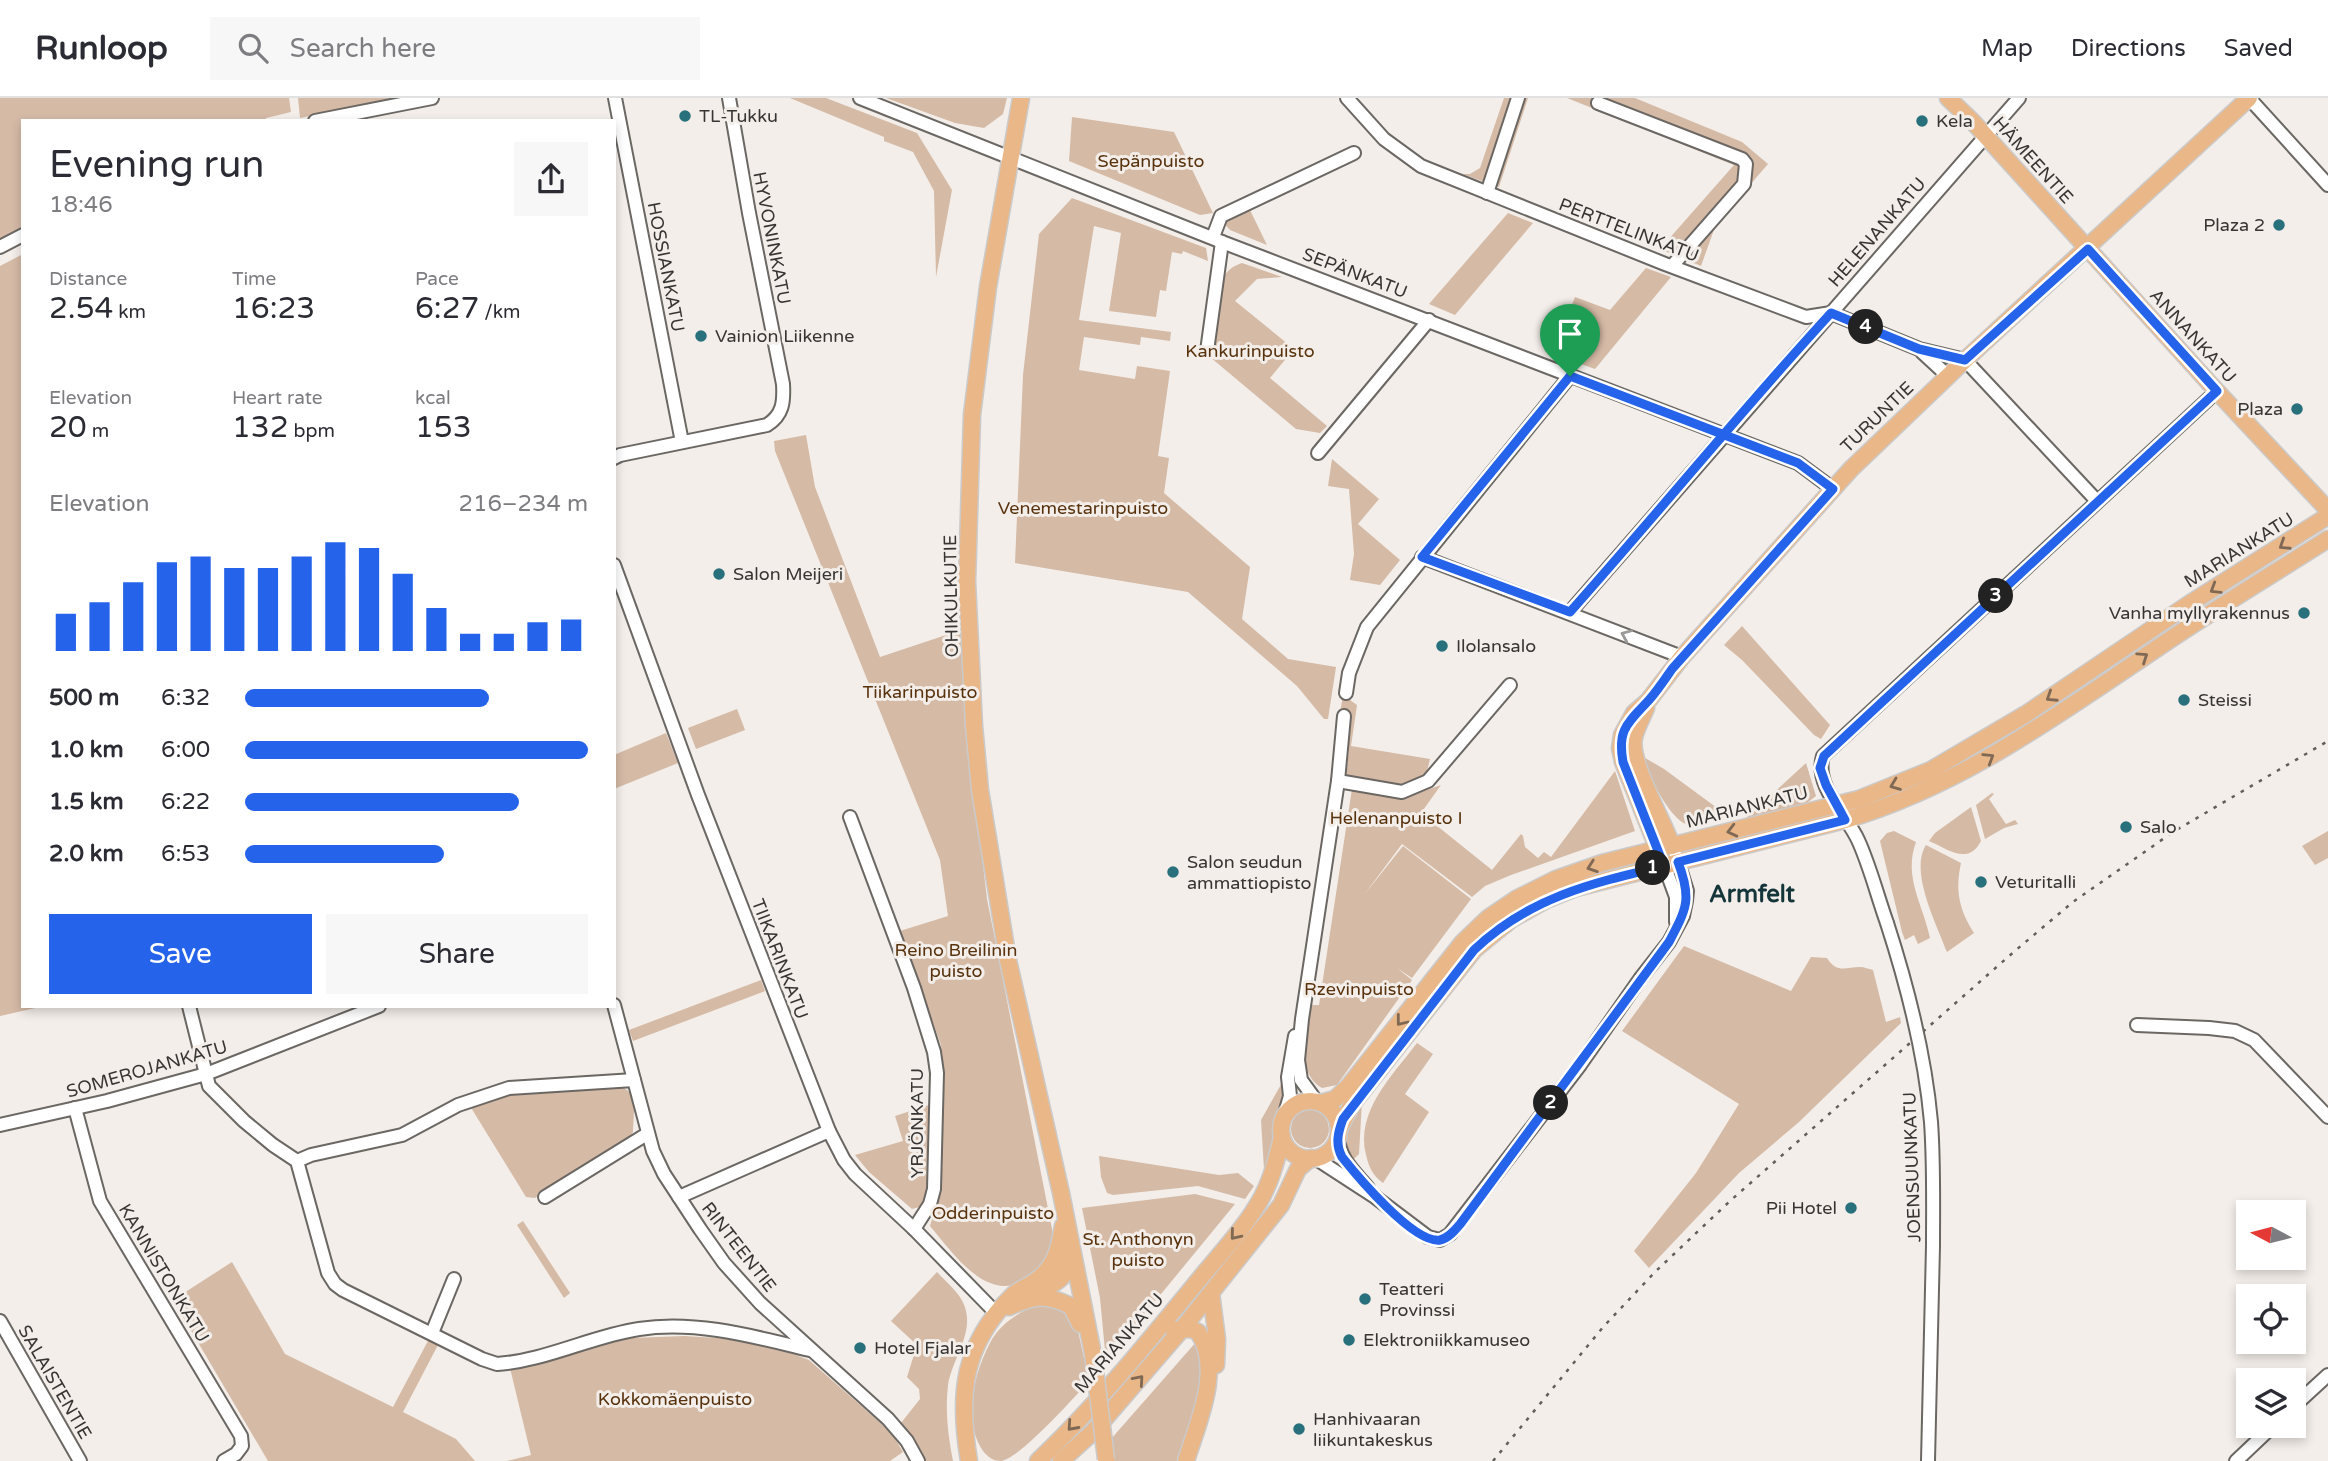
<!DOCTYPE html>
<html lang="en">
<head>
<meta charset="utf-8">
<style>
	body { margin:0; font-family:"Varela Round",sans-serif; background:#f7f7f7; color:#2b2b33; height:100vh; display:flex; flex-direction:column; font-size:26px; white-space:nowrap }
	* { box-sizing:border-box; margin:0 }
	p { font-size:23px; color:#7c7c81 }
	.icon { flex:none; width:38px; height:38px; fill:none; stroke:currentColor; stroke-width:2; stroke-linecap:round; stroke-linejoin:round }
	.map { position:relative; flex:1; overflow:hidden }
	.panel { position:absolute; left:21px; top:21px; width:595px; height:889px; display:flex; flex-direction:column; background:#fff; border-radius:0px; box-shadow:0 4px 10px #0003 }
	.panel>* { flex:none }
	.needle { width:46px; rotate:277deg }
	.buttons { position:absolute; left:2236px; top:1102px; display:grid; gap:14px }
	.buttons a { display:grid; place-items:center; width:70px; height:70px; border-radius:0px; background:#fff; box-shadow:0 4px 10px #0003; font-size:35px }
	.pin { position:absolute; display:grid; place-items:center; width:60px; height:60px; color:#fff; margin:-72px -30px; border-radius:50% 50% 50% 0; rotate:-45deg; box-shadow:0 0 7px #0007 }
	.pin .icon { rotate:45deg }
	.km { position:absolute; width:35px; height:35px; margin:-18px; border-radius:50%; background:#222; color:#fff; font-size:19px; line-height:35px; text-align:center }
	.round { display:grid; place-items:center; flex:none; width:74px; height:74px; border-radius:0px; background:#f7f7f7 }
	.summary { display:flex; align-items:center; justify-content:space-between; height:119px; padding:0 28px }
	h1 { font-size:38px; font-weight:600; line-height:52px }
	.figures { display:grid; grid-template-columns:repeat(3,1fr); gap:10px; height:119px; padding:7px 28px }
	.figures div { display:grid; align-content:center }
	.figures b { font-size:30px; font-weight:600 }
	.figures small { font-size:19px; font-weight:400 }
	.figures p { font-size:19px }
	.chart { height:196px; padding:14px 28px }
	.chart p { display:flex; justify-content:space-between }
	.chart svg { width:100%; height:126px; margin-top:7px; stroke:#2563eb; stroke-width:6 }
	.cta { display:flex; gap:14px; margin-top:auto; padding:14px 28px }
	.cta a { flex:1; height:80px; border-radius:0px; background:#2563eb; color:#fff; font-size:28px; font-weight:600; line-height:80px; text-align:center }
	.cta a+a { background:#f7f7f7; color:#2b2b33 }
	ul { padding:0 28px; list-style:none; font-size:23px }
	li { display:grid; grid-template-columns:112px 84px 1fr; align-items:center; height:52px }
	li i { height:18px; border-radius:9px; background:#2563eb }
	header { display:flex; align-items:center; gap:42px; box-sizing:border-box; height:98px; padding:0 35px; background:#fff; border-bottom:2px solid #e1e1e2 }
	header strong { font-size:33px }
	nav { display:flex; gap:38px; margin-inline-start:auto; font-size:24px }
	.search { width:490px; height:63px; background:#f7f7f7; display:flex; align-items:center; gap:18px; box-sizing:border-box; padding:0 24px; border-radius:0px; color:#7c7c81; font-size:26px }
	.map>svg:first-child { display:block }
</style>
</head>
<body>
<header>
<strong>Runloop</strong>
<div class="search"><svg class="icon" aria-label="search" viewBox="0 0 24 24"><circle cx="10" cy="10" r="6"/><path d="M15 15l6 6"/></svg>Search here</div>
<nav><a>Map</a><a>Directions</a><a>Saved</a></nav>
</header>
<div class="map">
<svg width="2328" height="1363" viewBox="0 0 2328 1363">
	<rect width="100%" height="100%" fill="#f3eee9"/>
	<g fill="#d5baa6">
		<path d="M0,0H289L291,14L266,20V23H23V130L0,142Z"/>
		<path d="M298,0H398L300,20Z"/>
		<path d="M790,0H826L917,35L952,92L936,179L934,93L913,54L884,43V39Z"/>
		<path d="M886,0H1007L1003,16L984,30L955,25Z"/>
		<path d="M1504,0H1528L1499,89L1462,76H1470L1480,70Z"/>
		<path d="M1567,0H1635L1742,44L1768,66L1716,126L1701,168L1660,151L1734,67Z"/>
		<path d="M1072,19L1174,34L1213,115L1200,117L1069,63Z"/>
		<path d="M1072,100L1206,150L1208,163L1183,153L1182,156L1172,154L1166,193L1160,192L1156,219L1109,213L1121,135L1094,128L1079,222L1171,234L1170,243L1141,239L1140,247L1084,239L1079,272L1135,281L1137,268L1170,273L1158,358L1169,360L1164,395L1250,469L1242,521L1288,561L1336,569L1328,621H1324L1297,588L1188,494L1015,465L1023,277L1039,136Z"/>
		<path d="M1249,110L1267,147L1230,132L1221,122Z"/>
		<path d="M1508,115L1533,125L1455,217L1429,206Z"/>
		<path d="M23,156V908H44L0,918V168Z"/>
		<path d="M1242,165L1282,179L1257,181L1235,203L1294,251L1270,280L1327,328L1320,335L1296,331L1210,259L1221,184C1226,173 1231,169 1242,165Z"/>
		<path d="M1646,170L1671,179L1595,271L1553,256L1575,199L1610,212Z"/>
		<path d="M806,337L815,389L880,559L961,532L967,629L987,801L1054,1141C1048,1162 1046,1167 1028,1180C988,1208 953,1155 930,1128L940,1096L943,991L941,947L900,833L948,818L940,762L775,353L774,343Z"/>
		<path d="M1332,361L1379,401L1358,426L1400,462L1380,487L1350,482L1354,456L1349,391L1328,388Z"/>
		<path d="M1742,528L1830,627L1821,641L1814,637L1742,562L1724,547Z"/>
		<path d="M1343,597L1357,607L1351,648L1430,661L1425,682L1403,691L1346,681L1349,650L1336,640Z"/>
		<path d="M737,611L745,632L696,651L688,630Z"/>
		<path d="M666,635L678,665L614,691V657Z"/>
		<path d="M1640,657L1664,671L1728,718C1717,721 1701,728 1690,727C1671,726 1647,673 1640,657Z"/>
		<path d="M1806,665L1816,698L1803,708L1744,722Z"/>
		<path d="M1615,673L1635,733L1511,777L1485,788L1472,799L1402,746L1364,797L1403,748L1471,801L1412,880L1397,870L1412,882L1337,987L1322,990C1294,974 1307,933 1311,907H1319L1352,691L1413,697L1441,687L1421,715L1492,772L1521,736L1523,738L1525,749L1538,760L1544,754L1551,759Z"/>
		<path d="M1992,695L1994,696L1989,701L2006,726L2015,722L2018,726L2004,730L1985,741L1976,707Z"/>
		<path d="M1971,709L1981,743C1968,768 1948,751 1929,743L1935,735Z"/>
		<path d="M1894,733L1916,744C1903,779 1923,806 1930,840L1918,846L1914,837L1905,842L1902,834L1880,743L1887,735Z"/>
		<path d="M2328,733V760L2315,767L2302,748Z"/>
		<path d="M1926,747L1961,765C1955,793 1959,811 1974,835L1947,854C1937,827 1909,773 1926,747Z"/>
		<path d="M1684,848L1791,893L1811,859L1827,860C1837,876 1846,869 1860,869C1865,869 1868,871 1873,872L1886,924L1900,919L1901,925L1799,1024L1739,1075L1649,1170L1634,1153L1696,1075L1739,1006L1622,933Z"/>
		<path d="M761,882L765,893L633,943L629,932Z"/>
		<path d="M1417,945L1433,956L1405,996L1429,1014L1383,1085C1372,1077 1369,1069 1366,1057C1355,1013 1393,977 1417,945Z"/>
		<path d="M1283,983L1286,1004L1279,1023L1276,1046L1267,1072L1264,1071L1261,1022Z"/>
		<path d="M621,989C639,994 633,1019 633,1034L630,1039L535,1100L526,1099L470,1008L515,996Z"/>
		<path d="M1362,1003L1359,1056L1351,1064L1341,1040Z"/>
		<path d="M932,1006L928,1096L923,1108L912,1111L869,1074L855,1057L903,1043L895,1018Z"/>
		<circle cx="1310" cy="1031" r="19"/>
		<path d="M1099,1058L1219,1077L1238,1075L1254,1088L1245,1101L1198,1088L1113,1097L1107,1095L1101,1079Z"/>
		<path d="M1195,1096L1235,1106L1106,1263L1100,1200L1082,1110Z"/>
		<path d="M523,1123L570,1195L564,1200L517,1127Z"/>
		<path d="M232,1164L285,1256L393,1309L429,1241L439,1245L403,1314L456,1341L475,1363H268L173,1202Z"/>
		<path d="M937,1174C947,1185 963,1197 966,1213C972,1238 952,1262 948,1287C945,1313 948,1337 953,1363H924L922,1356L901,1325L920,1301L919,1291L907,1279L917,1247L891,1223Z"/>
		<path d="M1035,1207L1059,1208L1075,1219L1089,1283C1075,1299 1019,1361 1001,1363C993,1363 988,1359 983,1353C962,1322 974,1275 990,1245C1000,1226 1017,1216 1035,1207Z"/>
		<path d="M684,1238L733,1241L769,1247L809,1262L892,1335L903,1354L890,1363H507L531,1357L510,1270L631,1240Z"/>
		<path d="M1197,1243L1204,1259L1201,1284L1180,1363H1112L1111,1341Z"/>
	</g>
	<g fill="none" stroke-linecap="round" stroke-linejoin="round">
		<g stroke="#6b6763" stroke-width="16">
			<g id="minor">
				<path d="M615,0L682,344"/>
				<path d="M860,0L1222,144L1798,365L1833,391"/>
				<path d="M1347,0L1384,41L1421,68L1665,166L1806,219L1831,215L1919,251L1965,262L2097,403"/>
				<path d="M2249,0L2328,87"/>
				<path d="M1598,5L1742,61L1746,66L1744,86L1672,168"/>
				<path d="M315,23L432,0"/>
				<path d="M1487,95L1518,0"/>
				<path d="M1213,139L1221,118L1354,55"/>
				<path d="M0,149L23,137"/>
				<path d="M1207,253L1222,144"/>
				<path d="M1922,254L1948,278"/>
				<path d="M1318,355L1429,222"/>
				<path d="M614,360L620,357L767,327C783,317 784,304 783,286L749,115L729,0"/>
				<path d="M1422,459L1682,559"/>
				<path d="M614,467L698,697L829,1033L844,1062L855,1076L914,1131L996,1215"/>
				<path d="M1570,514L2019,0"/>
				<path d="M1346,595L1349,575L1367,529L1570,278"/>
				<path d="M1338,683L1402,694L1428,683L1510,587"/>
				<path d="M850,719L914,890L934,954L937,975L934,1091L930,1106L914,1131"/>
				<path d="M1662,761L1676,799V824"/>
				<path d="M1887,825C1877,797 1870,768 1858,742C1846,716 1814,688 1823,658L2217,293"/>
				<path d="M614,907L653,1053L664,1076L700,1131L724,1165L760,1205L888,1321L907,1343L918,1363"/>
				<path d="M189,908L209,988L244,1023L273,1047L297,1063L328,1175L335,1186L343,1192L482,1261L497,1266C545,1263 592,1238 639,1231C696,1222 756,1239 810,1252"/>
				<path d="M2137,927L2209,930L2235,933L2254,942L2328,1019"/>
				<path d="M1317,1004L1301,982L1298,962L1302,921L1338,683L1344,618"/>
				<path d="M75,1010L100,1103L241,1338L242,1348L236,1356L224,1363"/>
				<path d="M1284,1019L1290,998L1288,979L1295,938"/>
				<path d="M0,1027L107,1003L206,976L379,908"/>
				<path d="M1338,1039C1339,1061 1355,1074 1368,1090"/>
				<path d="M1315,1060L1375,1099L1428,1139L1440,1142L1450,1136L1580,967L1640,881L1669,844L1683,818L1686,803L1687,793L1676,758"/>
				<path d="M297,1063L311,1057L402,1037L458,1007L509,990L634,982"/>
				<path d="M545,1099L647,1036"/>
				<path d="M679,1099L829,1033"/>
				<path d="M0,1223L80,1363"/>
				<path d="M432,1235L454,1181"/>
				<path d="M2294,1308L2328,1277"/>
				<path d="M1928,1363L1933,1148"/>
				<path d="M2236,1363L2273,1328"/>
			</g>
		</g>
		<g stroke="#cbcaca" stroke-width="19">
			<g id="major">
				<path d="M1021,0L988,189L972,317L967,484L974,628L980,692L1008,862L1061,1095L1093,1256"/>
				<path d="M1948,0L1973,24L2211,287L2328,412"/>
				<path d="M1646,610C1642,620 1636,630 1634,640C1629,664 1663,722 1672,748"/>
				<path d="M1658,751L1623,664L1620,650L1622,637L1634,615L1648,603L1682,559L1851,371L1965,262L2249,0"/>
				<circle cx="1310" cy="1032" r="29"/>
				<path d="M1321,1005L1335,1001L1348,989L1463,844L1488,820L1516,801L1556,781L1602,765L1859,701L1931,672L2026,616L2189,506L2328,418"/>
				<path d="M1339,1031L1352,1006L1474,852L1512,821L1546,802L1576,790L1845,722C1961,688 2054,619 2153,553C2210,514 2270,478 2328,441"/>
				<path d="M1211,1195L1217,1241L1216,1267"/>
				<path d="M1032,1197C1056,1183 1062,1187 1072,1159"/>
				<path d="M1009,1209C1035,1197 1046,1196 1071,1208L1080,1226"/>
				<path d="M1174,1232L1191,1231L1198,1234C1223,1271 1198,1324 1186,1363"/>
				<path d="M969,1363C958,1298 962,1247 1012,1198C1018,1192 1027,1189 1034,1184C1055,1170 1059,1152 1063,1128"/>
				<path d="M1038,1363C1096,1308 1147,1245 1197,1184C1219,1157 1245,1130 1262,1099C1272,1080 1277,1060 1282,1039"/>
				<path d="M1061,1363L1094,1333L1182,1231L1281,1107L1298,1071L1311,1060"/>
			</g>
		</g>
		<use href="#minor" stroke="#fff" stroke-width="12"/>
		<use href="#major" stroke="#eab788" stroke-width="16"/>
		<path stroke="#615f5c" stroke-width="2.5" stroke-dasharray="3.5 7" stroke-linecap="butt" d="M1493,1363L1604,1228L1656,1173L1730,1103L2016,852L2073,804L2173,734L2328,643"/>
		<g stroke="#6b6763" stroke-width="16" stroke-linecap="butt">
			<path id="minor-bridge" d="M1887,825C1908,890 1925,956 1931,1024C1934,1065 1933,1107 1933,1148"/>
		</g>
		<g stroke="#cbcaca" stroke-width="19" stroke-linecap="butt">
			<path id="major-bridge" d="M1093,1256L1106,1361"/>
		</g>
		<use href="#minor-bridge" stroke="#fff" stroke-width="12"/>
		<use href="#major-bridge" stroke="#eab788" stroke-width="16"/>
	</g>
	<defs><path id="oneway-chevron" d="M-2-3.5L2.5 0L-2 3.5" fill="none" stroke-width="1.6" stroke-linecap="round" stroke-linejoin="round" transform="scale(1.75)"/></defs>
	<g stroke="#7f6955">
		<use href="#oneway-chevron" transform="translate(2284 447) rotate(147)"/>
		<use href="#oneway-chevron" transform="translate(2215 491) rotate(148)"/>
		<use href="#oneway-chevron" transform="translate(2143 559) rotate(-34)"/>
		<use href="#oneway-chevron" transform="translate(2051 599) rotate(147)"/>
		<use href="#oneway-chevron" transform="translate(1989 660) rotate(-32)"/>
		<use href="#oneway-chevron" transform="translate(1895 687) rotate(159)"/>
		<use href="#oneway-chevron" transform="translate(1732 733) rotate(166)"/>
		<use href="#oneway-chevron" transform="translate(1592 769) rotate(161)"/>
		<use href="#oneway-chevron" transform="translate(1401 923) rotate(128)"/>
		<use href="#oneway-chevron" transform="translate(1235 1137) rotate(129)"/>
		<use href="#oneway-chevron" transform="translate(1139 1282) rotate(-49)"/>
		<use href="#oneway-chevron" transform="translate(1072 1328) rotate(132)"/>
	</g>
	<use stroke="#9b9a99" href="#oneway-chevron" transform="translate(1626 537) rotate(-157)"/>
	<g fill="none" stroke-linecap="round" stroke-linejoin="round">
		<g stroke="#fff" stroke-width="14">
			<path id="route" d="M1570,278L1798,365L1833,391L1672,571C1665,581 1657,593 1649,602C1628,625 1617,631 1623,664L1664,768C1592,785 1530,799 1474,852L1343,1021C1338,1034 1335,1046 1342,1059C1357,1078 1414,1146 1440,1142C1449,1140 1456,1131 1461,1125L1669,844C1687,810 1692,801 1678,764L1845,722L1826,687L1820,670L1824,658L2217,293L2088,151L1965,262L1919,251L1831,215C1742,312 1658,415 1570,514L1422,459L1570,278"/>
		</g>
		<use href="#route" stroke="#2563eb" stroke-width="9"/>
	</g>
	<g fill="#28707c" stroke="#f3eee9" stroke-width="2.5">
		<circle cx="685" cy="18" r="7"/>
		<circle cx="1922" cy="23" r="7"/>
		<circle cx="2279" cy="127" r="7"/>
		<circle cx="701" cy="238" r="7"/>
		<circle cx="2297" cy="311" r="7"/>
		<circle cx="719" cy="476" r="7"/>
		<circle cx="2304" cy="515" r="7"/>
		<circle cx="1442" cy="548" r="7"/>
		<circle cx="2184" cy="602" r="7"/>
		<circle cx="2126" cy="729" r="7"/>
		<circle cx="1173" cy="774" r="7"/>
		<circle cx="1981" cy="784" r="7"/>
		<circle cx="1851" cy="1110" r="7"/>
		<circle cx="1365" cy="1201" r="7"/>
		<circle cx="1349" cy="1242" r="7"/>
		<circle cx="860" cy="1250" r="7"/>
		<circle cx="1299" cy="1331" r="7"/>
	</g>
	<g text-anchor="middle" dominant-baseline="central" stroke-width="6" stroke-linejoin="round" paint-order="stroke">
		<g font-size="18" fill="#373533" stroke="#f3eee9" text-anchor="start">
			<text x="699" y="18">TL-Tukku</text>
			<text x="1936" y="23">Kela</text>
			<text x="2265" y="127" text-anchor="end">Plaza 2</text>
			<text x="715" y="238">Vainion Liikenne</text>
			<text x="2283" y="311" text-anchor="end">Plaza</text>
			<text x="733" y="476">Salon Meijeri</text>
			<text x="2290" y="515" text-anchor="end">Vanha myllyrakennus</text>
			<text x="1456" y="548">Ilolansalo</text>
			<text x="2198" y="602">Steissi</text>
			<text x="2140" y="729">Salo</text>
			<text x="1187" y="764">Salon seudun<tspan x="1187" dy="21">ammattiopisto</tspan></text>
			<text x="1995" y="784">Veturitalli</text>
			<text x="1837" y="1110" text-anchor="end">Pii Hotel</text>
			<text x="1379" y="1191">Teatteri<tspan x="1379" dy="21">Provinssi</tspan></text>
			<text x="1363" y="1242">Elektroniikkamuseo</text>
			<text x="874" y="1250">Hotel Fjalar</text>
			<text x="1313" y="1321">Hanhivaaran<tspan x="1313" dy="21">liikuntakeskus</tspan></text>
		</g>
		<g font-size="18" fill="#373533" stroke="#f3eee9">
			<text transform="translate(2033 62) rotate(48)">HÄMEENTIE</text>
			<text transform="translate(1629 132) rotate(21)">PERTTELINKATU</text>
			<text transform="translate(1877 134) rotate(-49)">HELENANKATU</text>
			<text transform="translate(772 140) rotate(79)">HYVONINKATU</text>
			<text transform="translate(666 169) rotate(79)">HOSSIANKATU</text>
			<text transform="translate(1355 175) rotate(21)">SEPÄNKATU</text>
			<text transform="translate(2193 238) rotate(48)">ANNANKATU</text>
			<text transform="translate(1877 319) rotate(-44)">TURUNTIE</text>
			<text transform="translate(2239 452) rotate(-32)">MARIANKATU</text>
			<text transform="translate(951 498) rotate(-91)">OHIKULKUTIE</text>
			<text transform="translate(1747 709) rotate(-14)">MARIANKATU</text>
			<text transform="translate(780 861) rotate(69)">TIIKARINKATU</text>
			<text transform="translate(147 971) rotate(-16)">SOMEROJANKATU</text>
			<text transform="translate(917 1025) rotate(-90)">YRJÖNKATU</text>
			<text transform="translate(1912 1069) rotate(-92)">JOENSUUNKATU</text>
			<text transform="translate(739 1149) rotate(52)">RINTEENTIE</text>
			<text transform="translate(164 1175) rotate(59)">KANNISTONKATU</text>
			<text transform="translate(1119 1245) rotate(-49)">MARIANKATU</text>
			<text transform="translate(55 1284) rotate(60)">SALAISTENTIE</text>
		</g>
		<g font-size="18" fill="#58320d" stroke="#f3eee9">
			<text x="1151" y="63">Sepänpuisto</text>
			<text x="1250" y="253">Kankurinpuisto</text>
			<text x="1083" y="410">Venemestarinpuisto</text>
			<text x="920" y="594">Tiikarinpuisto</text>
			<text x="1396" y="720">Helenanpuisto I</text>
			<text x="956" y="852">Reino Breilinin<tspan x="956" dy="21">puisto</tspan></text>
			<text x="1359" y="891">Rzevinpuisto</text>
			<text x="993" y="1115">Odderinpuisto</text>
			<text x="1138" y="1141">St. Anthonyn<tspan x="1138" dy="21">puisto</tspan></text>
			<text x="675" y="1301">Kokkomäenpuisto</text>
		</g>
		<g font-size="24" font-weight="bold" fill="#14363b" stroke="#f3eee9">
			<text x="1752" y="796">Armfelt</text>
		</g>
	</g>
</svg>
<div class="buttons">
<a><svg class="needle" viewBox="-14 -14 28 28"><path d="M0-13l5 13h-10z" fill="#e53935"/><path d="M0 13l5-13h-10z" fill="#7c7c81"/></svg></a>
<a><svg class="icon" aria-label="locate" viewBox="0 0 24 24"><circle cx="12" cy="12" r="6"/><path d="M12 2v4M12 18v4M2 12h4M18 12h4"/></svg></a>
<a><svg class="icon" aria-label="layers" viewBox="0 0 24 24"><path d="M12 4l9 5-9 5-9-5zM3 14l9 5 9-5"/></svg></a>
</div>
<div class="pin" style="left:1570px;top:278px;background:#1e9e55"><svg class="icon" aria-label="arrive" viewBox="0 0 24 24"><path d="M6 21V4h12l-3 4 3 4H6"/></svg></div>
<b class="km" style="left:1653px;top:770px">1</b>
<b class="km" style="left:1551px;top:1005px">2</b>
<b class="km" style="left:1996px;top:498px">3</b>
<b class="km" style="left:1866px;top:229px">4</b>
<section class="panel">
<div class="summary"><div><h1>Evening run</h1><p>18:46</p></div><a class="round"><svg class="icon" aria-label="share" viewBox="0 0 24 24"><path d="M12 15V3M7 8l5-5 5 5M5 13v7h14v-7"/></svg></a></div>
<div class="figures">
<div><p>Distance</p><b>2.54<small> km</small></b></div>
<div><p>Time</p><b>16:23</b></div>
<div><p>Pace</p><b>6:27<small> /km</small></b></div>
</div>
<div class="figures">
<div><p>Elevation</p><b>20<small> m</small></b></div>
<div><p>Heart rate</p><b>132<small> bpm</small></b></div>
<div><p>kcal</p><b>153</b></div>
</div>
<div class="chart"><p><span>Elevation</span>216–234 m</p>
<svg viewBox="0 0 160 44" preserveAspectRatio="none"><path d="M5 44V31M15 44V27M25 44V20M35 44V13M45 44V11M55 44V15M65 44V15M75 44V11M85 44V6M95 44V8M105 44V17M115 44V29M125 44V38M135 44V38M145 44V34M155 44V33"/></svg>
</div>
<ul>
<li><b>500 m</b>6:32<i style="width:71%"></i></li>
<li><b>1.0 km</b>6:00<i style="width:100%"></i></li>
<li><b>1.5 km</b>6:22<i style="width:80%"></i></li>
<li><b>2.0 km</b>6:53<i style="width:58%"></i></li>
</ul>
<div class="cta"><a>Save</a><a>Share</a></div>
</section>
</div>
</body>
</html>
